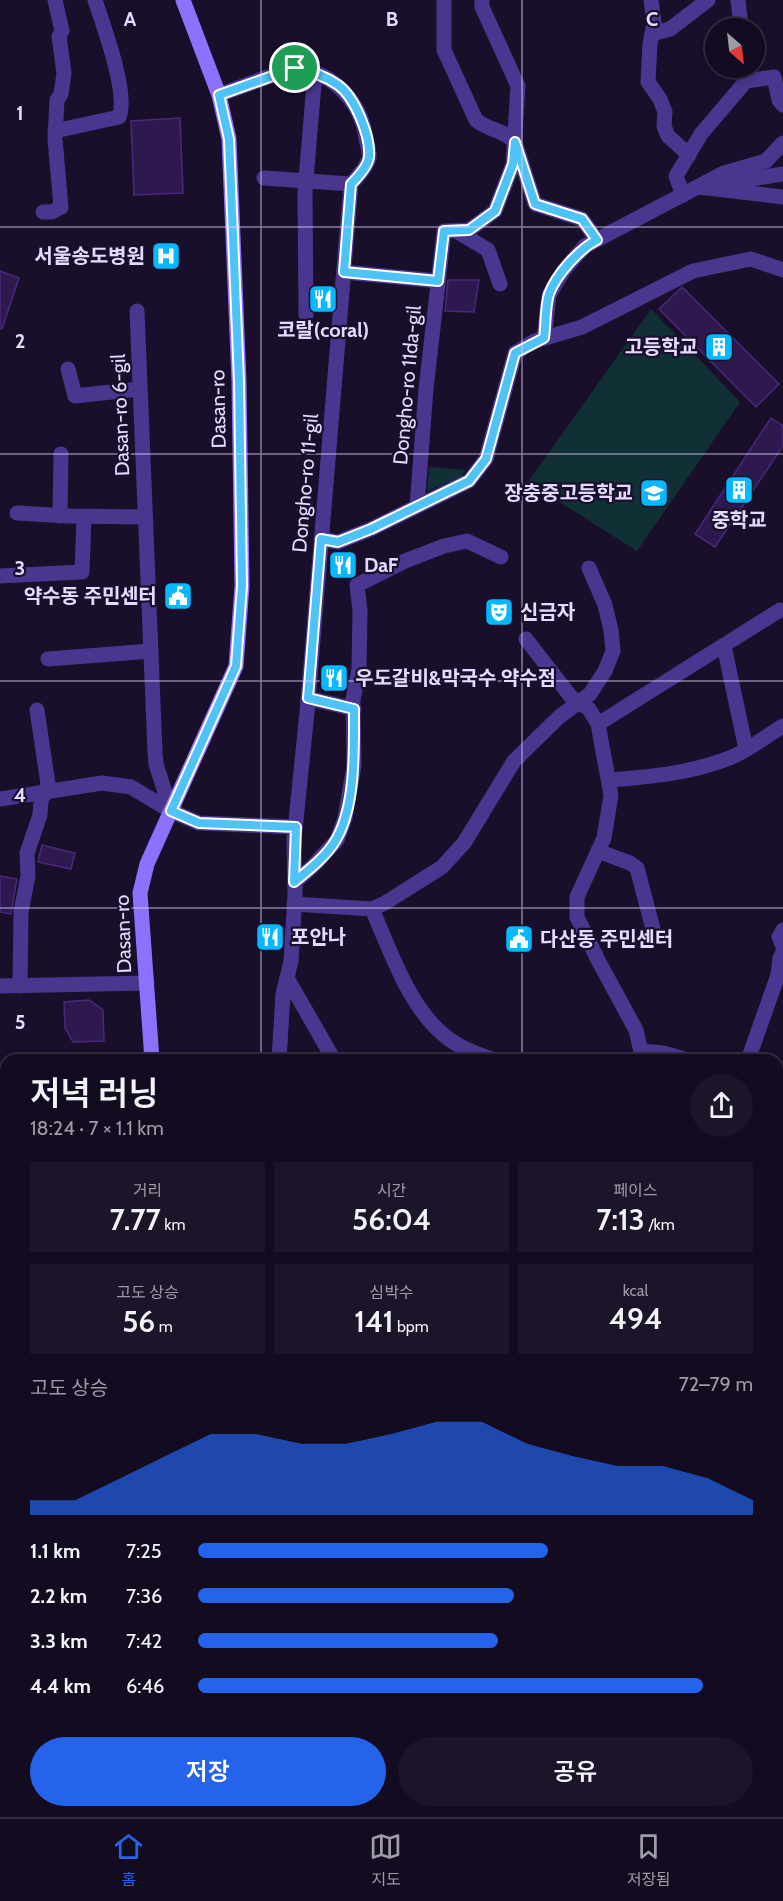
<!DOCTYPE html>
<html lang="ko">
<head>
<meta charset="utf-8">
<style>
	body { margin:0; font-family:Cabin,"Noto Sans KR",sans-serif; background:#1c1429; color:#f1f3f6; height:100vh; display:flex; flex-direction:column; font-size:22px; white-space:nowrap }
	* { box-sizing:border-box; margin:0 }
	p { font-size:20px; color:#9d9ba5 }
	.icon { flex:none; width:33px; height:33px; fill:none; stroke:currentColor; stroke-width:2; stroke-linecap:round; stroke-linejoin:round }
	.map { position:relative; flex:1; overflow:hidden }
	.drawer { position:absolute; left:0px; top:1054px; width:783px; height:764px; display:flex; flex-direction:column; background:#130b20; border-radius:18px 18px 0 0; box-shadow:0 3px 9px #0003,0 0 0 2px #322b3e }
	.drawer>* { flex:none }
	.needle { width:39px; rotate:152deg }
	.buttons { position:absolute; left:705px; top:18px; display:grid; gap:12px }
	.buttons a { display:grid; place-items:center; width:60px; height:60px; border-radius:50%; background:#130b20; box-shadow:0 3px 9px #0003,0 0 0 2px #322b3e; font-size:30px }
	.pin { position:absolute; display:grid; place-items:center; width:51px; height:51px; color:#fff; margin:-26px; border:3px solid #fff; border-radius:50%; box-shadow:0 2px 6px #0007 }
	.round { display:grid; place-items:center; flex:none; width:63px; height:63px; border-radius:32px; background:#1c1429 }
	.headline { display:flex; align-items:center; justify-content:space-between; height:102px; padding:0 30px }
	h1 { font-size:33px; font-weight:600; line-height:45px }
	.stats { display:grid; grid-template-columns:repeat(3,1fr); gap:9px; height:102px; padding:6px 30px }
	.stats div { display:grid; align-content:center; border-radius:0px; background:#1c1429; text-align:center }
	.stats b { font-size:30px; font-weight:600 }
	.stats small { font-size:16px; font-weight:400 }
	.stats p { font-size:16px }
	.chart { height:168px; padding:12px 30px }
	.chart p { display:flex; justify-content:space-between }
	.chart svg { width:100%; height:108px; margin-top:6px; fill:#2563eb; opacity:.7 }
	.button { display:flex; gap:12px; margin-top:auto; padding:12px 30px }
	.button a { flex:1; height:69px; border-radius:36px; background:#2563eb; color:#fff; font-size:24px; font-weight:600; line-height:69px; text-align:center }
	.button a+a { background:#1c1429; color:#f1f3f6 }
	ul { padding:0 30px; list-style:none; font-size:20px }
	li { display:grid; grid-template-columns:96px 72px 1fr; align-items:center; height:45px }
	li i { height:15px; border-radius:8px; background:#2563eb }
	.dock { display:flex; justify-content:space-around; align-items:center; height:84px; border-top:2px solid #322b3e; background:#130b20; font-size:16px; color:#9d9ba5 }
	.dock a { display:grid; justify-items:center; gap:3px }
	.dock .active { color:#2563eb }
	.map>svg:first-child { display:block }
</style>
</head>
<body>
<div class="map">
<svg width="783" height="1817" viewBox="0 0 783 1817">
	<rect width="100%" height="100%" fill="#190f2b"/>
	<g fill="#113036">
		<path d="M651,309L740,402L637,551L528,482Z"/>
		<path d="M429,467L465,470L461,477L427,491Z"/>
	</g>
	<g fill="#2d194e" stroke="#49297b" stroke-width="1.5">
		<path d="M180,118L183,193L134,195L131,121Z"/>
		<path d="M0,271L19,278L2,329L0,328Z"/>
		<path d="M448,280H479L474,312L445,311Z"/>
		<path d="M682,287L779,384L756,407L659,309Z"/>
		<path d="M771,418L783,426V446L715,547L695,534Z"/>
		<path d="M42,845L75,853L71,869L38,862Z"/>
		<path d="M0,876L17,879L11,914L0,912Z"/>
		<path d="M89,1000L103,1010L104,1041L73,1042L65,1028L64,1002Z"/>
	</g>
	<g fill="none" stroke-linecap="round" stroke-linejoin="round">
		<g stroke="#4a368e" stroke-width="15">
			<path d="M444,0V50L476,120C489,131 503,129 515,142L535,204L582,219L597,240"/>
			<path d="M651,0L654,23L650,44L648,82L660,99L665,112L664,126L668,136L689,155"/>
			<path d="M738,0L741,28"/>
			<path d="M652,34L670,29L708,0"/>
			<path d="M746,81L774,77L779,100L783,105"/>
			<path d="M219,95C234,90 287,68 298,69C334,72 362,104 366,139C367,144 370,152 369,158C367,166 357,178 351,184L307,712L294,840L295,895L291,961L283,994L279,1060"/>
			<path d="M55,131L119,117C129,94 103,25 95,0"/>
			<path d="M264,178L351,184"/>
			<path d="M699,187L783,197"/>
			<path d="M722,188L732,182L783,174"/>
			<path d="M683,195L676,176L701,134L746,81L745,68"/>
			<path d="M43,212H52L61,207L55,139L57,100L61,94L64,73L59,36L62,31L55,0"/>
			<path d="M458,232L488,250L500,284"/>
			<path d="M344,272L438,281"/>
			<path d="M137,311L155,752L156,764L171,811"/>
			<path d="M306,315L305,191L315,72"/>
			<path d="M544,338L549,295L564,270L585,246L724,173L766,161L783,143"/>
			<path d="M68,369L75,396L139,389"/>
			<path d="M417,506L426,389L444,231L469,230L495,211L513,164L518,86L482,7V0"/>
			<path d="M17,513L69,516L145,517"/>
			<path d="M60,516L61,454"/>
			<path d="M321,539L338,542L371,529L469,481L486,459L515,353L535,341L582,327L693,271L751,259L783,270"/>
			<path d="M0,576L82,572L84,517"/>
			<path d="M526,639L571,697L589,709L598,724L611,795L604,838L577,897V917L599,962L636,1030L643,1060"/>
			<path d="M724,646L746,749"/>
			<path d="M48,659L151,651"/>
			<path d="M308,698L354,709"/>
			<path d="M598,724L780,610"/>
			<path d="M609,780C650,777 693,773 732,757C749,750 766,736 783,726"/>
			<path d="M0,799L102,783L131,787L171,811L199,823L295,827"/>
			<path d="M598,851L630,863L637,868L653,929"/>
			<path d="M295,882L313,866L337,840L345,818L354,766L353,700L359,669L360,611L357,585L405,561L444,546L467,541L501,557"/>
			<path d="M294,904L372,909L385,903L442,867L464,843L514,761L559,717L590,694L605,671L613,651L611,630L605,605L589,568"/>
			<path d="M372,909C391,952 410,1011 449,1039C462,1049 480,1055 495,1060"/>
			<path d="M783,930L779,937L783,947"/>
			<path d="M287,978L334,1060"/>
			<path d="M0,986L147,983"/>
			<path d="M20,986L21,912L28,876L27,853L40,815L41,801L48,784L37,710"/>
			<path d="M641,1051L663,1053L688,1060"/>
			<path d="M748,1060L778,975L780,958L783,952"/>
			<path d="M0,1089H6"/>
			<path d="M777,1120H783"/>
			<path d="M777,1261L783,1264"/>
			<path d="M0,1275L6,1274"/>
			<path d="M0,1379H6"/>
			<path d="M0,1574H6"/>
			<path d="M777,1581H783"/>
			<path d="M0,1669H6"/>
			<path d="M0,1723H6"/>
			<path d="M777,1739L783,1731"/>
			<path d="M268,1812V1817"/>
			<path d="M324,1812L326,1817"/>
			<path d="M421,1812L424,1817"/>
			<path d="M26,1817L143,1812"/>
			<path d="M520,1817L531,1812"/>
		</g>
		<g stroke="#8e70ff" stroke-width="15">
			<path d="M152,1060L140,893L147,864L236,666L242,586L239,381L229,139L219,95L183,0"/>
			<path d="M204,1812L205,1817"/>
		</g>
		<g stroke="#e160ff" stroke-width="15">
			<path d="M0,1169L6,1173"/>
			<path d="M777,1658L783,1661"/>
		</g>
	</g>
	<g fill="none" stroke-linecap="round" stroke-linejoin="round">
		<g stroke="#fff" stroke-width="12">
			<path id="route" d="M295,68C311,71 325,76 338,85C355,97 371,137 369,157C368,166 357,178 351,184L344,272L438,281L444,231L469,230L495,211L513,164L515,142L535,204L582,219L597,240C579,249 556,275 549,294C545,307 546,324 544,338L515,353L486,459L469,481L371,529L338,542L321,539L308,698L354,709C354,748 356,803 337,838C328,855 309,870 294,882L296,827L199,823L171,811L236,666L238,639L242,586L239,381L229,139L219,95Z"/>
		</g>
		<use href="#route" stroke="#4fc3f7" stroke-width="8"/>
	</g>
	<path fill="none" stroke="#e4d9ff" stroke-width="1.5" stroke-opacity="0.55" d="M261,0V1060M522,0V1060M0,227H783M0,454H783M0,681H783M0,908H783M0,1136H6M777,1136H783M0,1363H6M777,1363H783M0,1590H6M777,1590H783M261,1812V1817M522,1812V1817"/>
	<defs>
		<g id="hospital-square" transform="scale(1.5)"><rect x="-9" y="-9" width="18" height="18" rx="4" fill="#05b8ff" stroke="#190f2b"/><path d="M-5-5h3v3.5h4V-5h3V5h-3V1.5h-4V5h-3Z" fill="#fff"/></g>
		<g id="restaurant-square" transform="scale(1.5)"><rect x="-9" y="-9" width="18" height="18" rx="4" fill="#05b8ff" stroke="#190f2b"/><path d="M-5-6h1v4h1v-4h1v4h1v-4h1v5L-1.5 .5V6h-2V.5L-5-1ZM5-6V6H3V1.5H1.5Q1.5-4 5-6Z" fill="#fff"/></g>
		<g id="building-square" transform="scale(1.5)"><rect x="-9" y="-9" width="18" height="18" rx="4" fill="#05b8ff" stroke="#190f2b"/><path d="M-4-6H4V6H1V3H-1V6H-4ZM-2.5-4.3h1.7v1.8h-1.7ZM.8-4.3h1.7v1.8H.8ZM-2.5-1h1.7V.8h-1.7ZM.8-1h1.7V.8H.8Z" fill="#fff"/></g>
		<g id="school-square" transform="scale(1.5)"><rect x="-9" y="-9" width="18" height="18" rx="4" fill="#05b8ff" stroke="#190f2b"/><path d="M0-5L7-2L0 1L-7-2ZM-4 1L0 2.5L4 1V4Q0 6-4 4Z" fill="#fff"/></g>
		<g id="civic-square" transform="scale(1.5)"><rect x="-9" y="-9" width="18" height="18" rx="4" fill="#05b8ff" stroke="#190f2b"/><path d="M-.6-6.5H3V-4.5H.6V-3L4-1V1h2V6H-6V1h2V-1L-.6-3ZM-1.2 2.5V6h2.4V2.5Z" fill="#fff"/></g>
		<g id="theatre-square" transform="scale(1.5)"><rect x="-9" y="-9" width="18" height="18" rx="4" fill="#05b8ff" stroke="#190f2b"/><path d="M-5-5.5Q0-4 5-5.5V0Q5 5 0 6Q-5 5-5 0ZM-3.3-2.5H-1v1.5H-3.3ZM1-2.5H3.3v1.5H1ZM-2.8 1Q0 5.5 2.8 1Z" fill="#fff"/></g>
	</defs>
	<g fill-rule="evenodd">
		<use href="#hospital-square" x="166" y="256"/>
		<use href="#restaurant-square" x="323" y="299"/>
		<use href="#building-square" x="719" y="347"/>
		<use href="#building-square" x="739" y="490"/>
		<use href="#school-square" x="654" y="493"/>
		<use href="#restaurant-square" x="343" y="565"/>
		<use href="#civic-square" x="178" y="596"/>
		<use href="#theatre-square" x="499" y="612"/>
		<use href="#restaurant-square" x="334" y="678"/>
		<use href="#restaurant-square" x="270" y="937"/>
		<use href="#civic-square" x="519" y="939"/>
	</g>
	<g text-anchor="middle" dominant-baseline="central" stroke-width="4.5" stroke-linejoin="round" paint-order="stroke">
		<g font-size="20" font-weight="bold" fill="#e4d9ff" stroke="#190f2b" text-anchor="start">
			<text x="145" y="256" text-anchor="end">서울송도병원</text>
			<text x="323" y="330" text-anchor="middle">코랄(coral)</text>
			<text x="698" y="347" text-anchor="end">고등학교</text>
			<text x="633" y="493" text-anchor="end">장충중고등학교</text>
			<text x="739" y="520" text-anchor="middle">중학교</text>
			<text x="364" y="565">DaF</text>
			<text x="157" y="596" text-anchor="end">약수동 주민센터</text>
			<text x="520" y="612">신금자</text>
			<text x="355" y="678">우도갈비&amp;막국수 약수점</text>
			<text x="291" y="937">포안나</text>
			<text x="540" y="939">다산동 주민센터</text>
		</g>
		<g font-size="20" fill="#e4d9ff" stroke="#190f2b">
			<text transform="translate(407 385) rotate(-85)">Dongho-ro 11da-gil</text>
			<text transform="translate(218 409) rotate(-91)">Dasan-ro</text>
			<text transform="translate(120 415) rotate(-92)">Dasan-ro 6-gil</text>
			<text transform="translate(305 483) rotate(-85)">Dongho-ro 11-gil</text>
			<text transform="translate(123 934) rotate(-92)">Dasan-ro</text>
		</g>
	</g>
	<g font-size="20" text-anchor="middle" font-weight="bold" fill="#e4d9ff" stroke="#190f2b" stroke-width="4.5" stroke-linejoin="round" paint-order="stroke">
		<text x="130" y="26">A</text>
		<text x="392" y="26">B</text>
		<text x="652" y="26">C</text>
		<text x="20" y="120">1</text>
		<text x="20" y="348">2</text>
		<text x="20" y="575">3</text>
		<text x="20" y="802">4</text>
		<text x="20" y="1029">5</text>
	</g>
</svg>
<div class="buttons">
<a><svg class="needle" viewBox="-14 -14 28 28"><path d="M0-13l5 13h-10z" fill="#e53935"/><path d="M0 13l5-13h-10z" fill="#9d9ba5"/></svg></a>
</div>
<div class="pin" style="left:295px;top:68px;background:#1e9e55"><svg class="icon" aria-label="arrive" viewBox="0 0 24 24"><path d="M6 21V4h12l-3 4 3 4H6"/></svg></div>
<section class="drawer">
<div class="headline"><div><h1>저녁 러닝</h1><p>18:24 · 7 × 1.1 km</p></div><a class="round"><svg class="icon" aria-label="share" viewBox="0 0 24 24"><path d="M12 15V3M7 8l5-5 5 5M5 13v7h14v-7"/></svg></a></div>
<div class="stats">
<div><p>거리</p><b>7.77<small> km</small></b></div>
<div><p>시간</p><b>56:04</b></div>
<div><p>페이스</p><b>7:13<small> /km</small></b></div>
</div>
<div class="stats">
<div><p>고도 상승</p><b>56<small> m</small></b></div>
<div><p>심박수</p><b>141<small> bpm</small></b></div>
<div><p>kcal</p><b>494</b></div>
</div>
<div class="chart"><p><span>고도 상승</span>72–79 m</p>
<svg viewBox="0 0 160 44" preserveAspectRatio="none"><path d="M0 44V38L10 38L20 29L30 20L40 11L50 11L60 15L70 15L80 11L90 6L100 6L110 15L120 20L130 24L140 24L150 29L160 38V44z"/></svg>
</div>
<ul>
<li><b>1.1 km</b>7:25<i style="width:63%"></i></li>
<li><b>2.2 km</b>7:36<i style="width:57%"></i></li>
<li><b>3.3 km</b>7:42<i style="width:54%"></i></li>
<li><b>4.4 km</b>6:46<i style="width:91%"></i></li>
</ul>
<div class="button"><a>저장</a><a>공유</a></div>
</section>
</div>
<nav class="dock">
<a class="active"><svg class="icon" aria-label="home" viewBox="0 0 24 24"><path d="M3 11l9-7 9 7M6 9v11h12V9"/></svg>홈</a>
<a><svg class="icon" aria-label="map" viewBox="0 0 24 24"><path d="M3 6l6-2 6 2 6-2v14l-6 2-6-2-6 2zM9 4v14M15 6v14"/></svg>지도</a>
<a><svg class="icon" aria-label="saved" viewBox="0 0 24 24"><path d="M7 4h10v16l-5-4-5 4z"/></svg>저장됨</a>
</nav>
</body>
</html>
